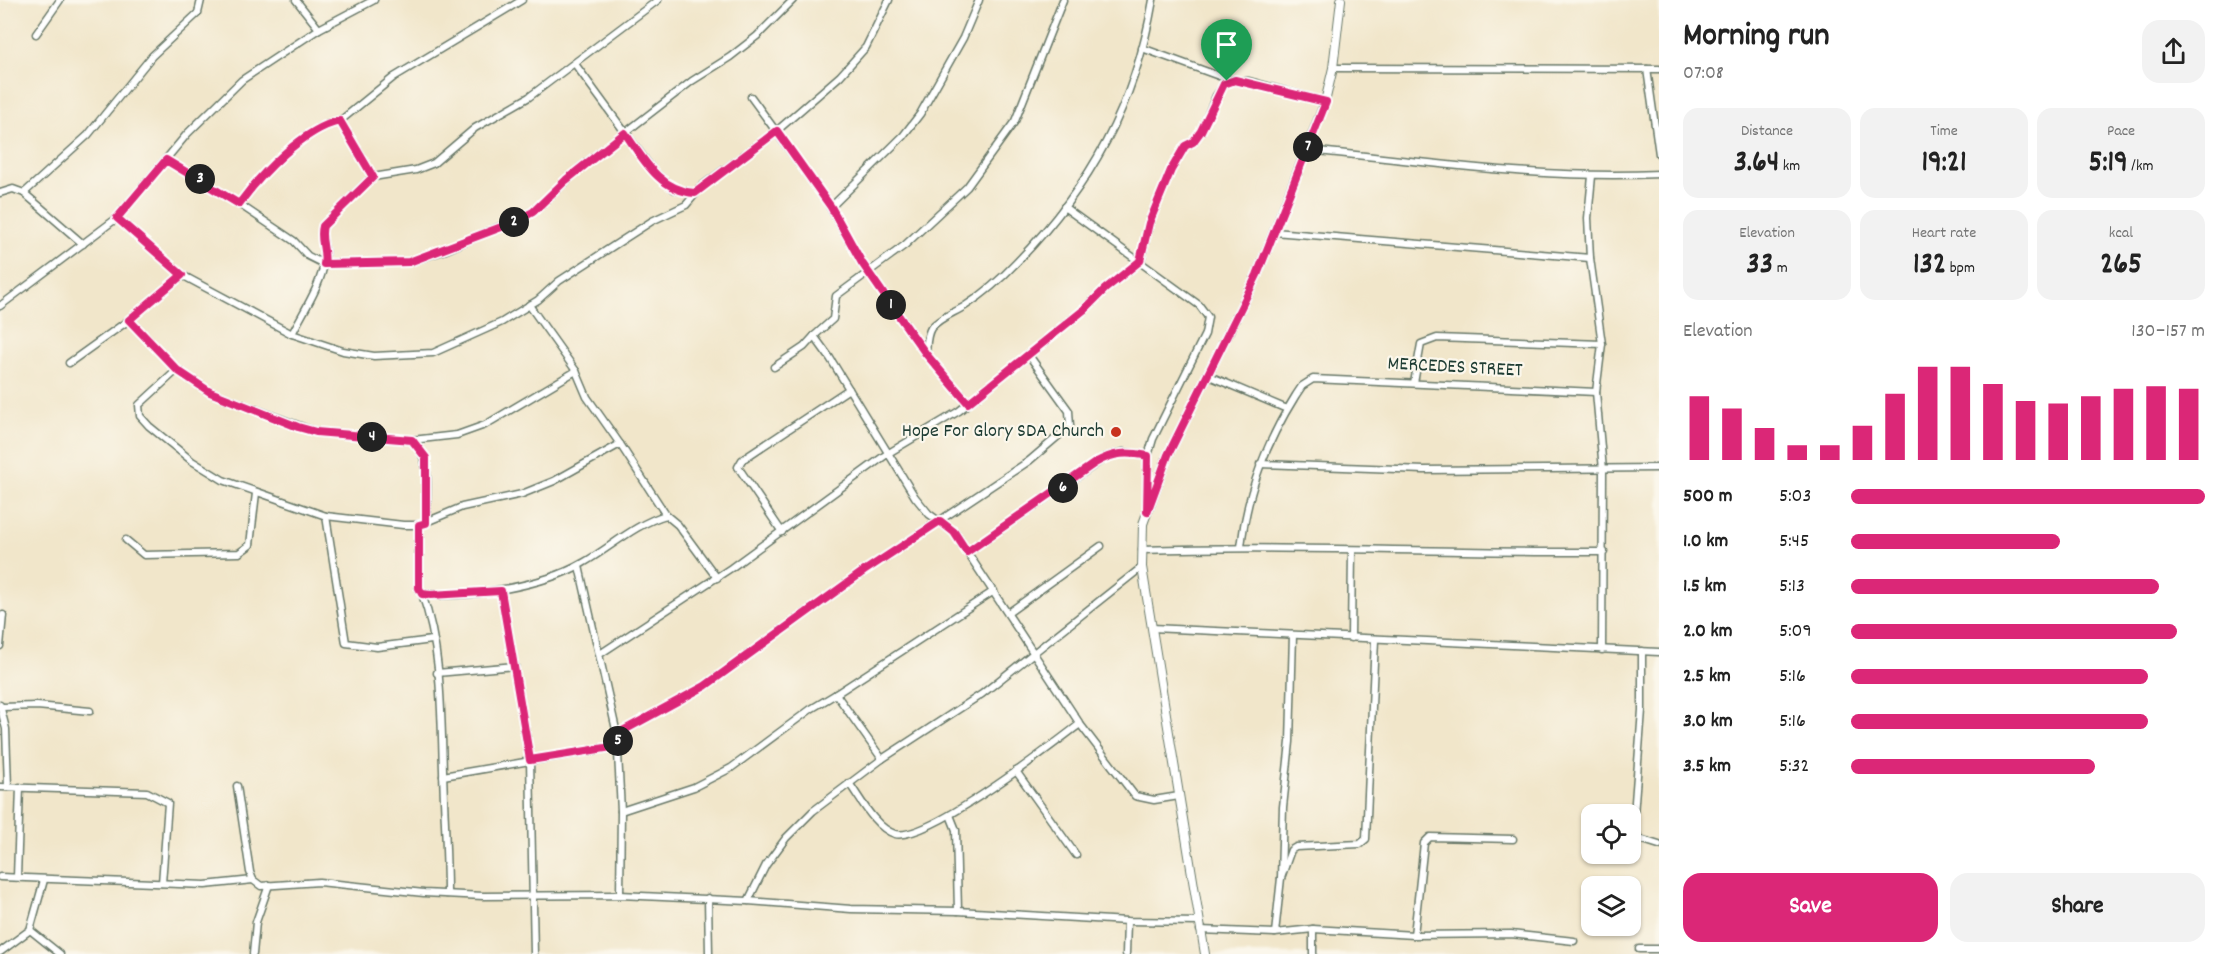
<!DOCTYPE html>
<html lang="en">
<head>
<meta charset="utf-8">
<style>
	body { margin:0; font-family:Dekko,sans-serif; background:#f2f2f2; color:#222; height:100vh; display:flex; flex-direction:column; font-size:22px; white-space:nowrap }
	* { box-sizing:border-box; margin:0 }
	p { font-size:20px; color:#767676 }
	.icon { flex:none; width:33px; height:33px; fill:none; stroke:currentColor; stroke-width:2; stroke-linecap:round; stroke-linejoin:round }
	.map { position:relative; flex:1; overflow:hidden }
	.side { display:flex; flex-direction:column; background:#fff; width:570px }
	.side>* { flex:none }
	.controls { position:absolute; left:1581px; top:804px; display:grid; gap:12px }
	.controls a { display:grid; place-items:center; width:60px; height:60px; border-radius:12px; background:#fff; box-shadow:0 2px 4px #0004; font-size:30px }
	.pin { position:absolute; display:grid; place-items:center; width:51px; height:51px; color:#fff; margin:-62px -26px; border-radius:50% 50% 50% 0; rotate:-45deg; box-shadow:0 0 6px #0007 }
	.pin .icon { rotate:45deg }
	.km { position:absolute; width:30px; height:30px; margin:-15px; border-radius:50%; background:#222; color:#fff; font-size:16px; line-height:30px; text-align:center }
	.round { display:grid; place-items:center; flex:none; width:63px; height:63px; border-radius:18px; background:#f2f2f2 }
	.overview { display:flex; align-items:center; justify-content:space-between; height:102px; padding:0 24px }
	h1 { font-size:33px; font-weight:800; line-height:45px }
	.metrics { display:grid; grid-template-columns:repeat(3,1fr); gap:9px; height:102px; padding:6px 24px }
	.metrics div { display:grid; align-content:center; border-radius:15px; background:#f2f2f2; text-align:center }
	.metrics b { font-size:30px; font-weight:800 }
	.metrics small { font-size:16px; font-weight:400 }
	.metrics p { font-size:16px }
	.chart { height:168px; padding:12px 24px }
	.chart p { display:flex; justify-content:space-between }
	.chart svg { width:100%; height:108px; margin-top:6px; stroke:#db2777; stroke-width:6 }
	.button { display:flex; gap:12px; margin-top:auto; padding:12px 24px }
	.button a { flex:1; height:69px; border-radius:18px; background:#db2777; color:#fff; font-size:24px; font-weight:800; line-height:69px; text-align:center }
	.button a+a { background:#f2f2f2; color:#222 }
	ul { padding:0 24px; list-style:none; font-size:20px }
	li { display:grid; grid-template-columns:96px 72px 1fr; align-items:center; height:45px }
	li i { height:15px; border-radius:8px; background:#db2777 }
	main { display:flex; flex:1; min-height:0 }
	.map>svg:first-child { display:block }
</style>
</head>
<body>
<main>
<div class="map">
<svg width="1659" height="954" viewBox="0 0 1659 954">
	<rect width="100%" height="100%" fill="#fbf7ec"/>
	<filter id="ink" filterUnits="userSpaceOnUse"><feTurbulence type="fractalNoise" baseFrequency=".0167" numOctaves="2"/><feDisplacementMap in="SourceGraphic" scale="12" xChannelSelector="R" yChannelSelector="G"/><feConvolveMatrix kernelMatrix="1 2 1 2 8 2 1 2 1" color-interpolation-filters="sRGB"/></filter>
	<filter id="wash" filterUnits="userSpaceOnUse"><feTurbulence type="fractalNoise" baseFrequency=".008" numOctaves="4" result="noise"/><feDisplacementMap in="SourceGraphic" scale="24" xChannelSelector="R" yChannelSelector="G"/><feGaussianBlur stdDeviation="1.35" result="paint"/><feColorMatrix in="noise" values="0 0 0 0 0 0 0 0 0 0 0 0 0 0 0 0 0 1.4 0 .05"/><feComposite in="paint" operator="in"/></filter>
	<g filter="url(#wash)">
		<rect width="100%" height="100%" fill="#f1e6ca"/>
	</g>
	<g filter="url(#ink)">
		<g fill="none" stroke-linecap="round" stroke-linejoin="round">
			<g stroke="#687868" stroke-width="9">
				<g id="minor">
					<path d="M296,0L319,29"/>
					<path d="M36,34L60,0"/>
					<path d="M1142,48L1230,80"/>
					<path d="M575,64L654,172L674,189L695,193"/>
					<path d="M1333,68L1659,69"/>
					<path d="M1647,69L1659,154"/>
					<path d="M751,97L826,200L862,263L926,354L968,403"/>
					<path d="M1307,150C1424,161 1542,180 1659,174"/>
					<path d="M166,160L239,204C260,175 304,128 340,121"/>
					<path d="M1592,176L1588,218L1590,258L1602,344L1596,392L1603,470L1602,650"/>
					<path d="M373,177L340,121L394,77L522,0"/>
					<path d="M0,193L13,189L24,193L83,244"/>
					<path d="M24,193L88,135L152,56L198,13L201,0"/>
					<path d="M239,204L294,241L308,256L324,264L409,262L446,250L533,212L581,167L692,81L730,57L757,36L793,0"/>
					<path d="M831,207L903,136L920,114L963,38L979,0"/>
					<path d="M1064,207L1199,305L1208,317L1205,334L1153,439L1148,456L1147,508"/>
					<path d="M117,218L182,275L292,334L343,351L374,356L433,353L502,322L538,300L559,281L652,221L686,205L702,186L772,135L840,76L866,47L889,0"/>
					<path d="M1274,232L1590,258"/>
					<path d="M529,305L576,371L587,397L620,444L666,515"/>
					<path d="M0,306L117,218L187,134L242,80L319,29L374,0"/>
					<path d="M129,320L177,370L210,392L316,432L412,440C434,460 426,496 426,523"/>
					<path d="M292,334C304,310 321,286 325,259C327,248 319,239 323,226L366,183L373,177L416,170L434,163L475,128L529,97L658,0"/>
					<path d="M814,336L833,319L836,296L905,245L967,187L1015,121L1063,0"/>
					<path d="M926,354C927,345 926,336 931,328C940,317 954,313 965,306C984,294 1002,278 1017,262C1091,186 1135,105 1153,0"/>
					<path d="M69,363L129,320L182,275"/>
					<path d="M774,367L804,347L814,336L830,358L915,497L929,514L954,532L1080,724L1135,796L1154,800L1179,796"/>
					<path d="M177,370L139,405L140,416L149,426L192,461L223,480L326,516L403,525H419L462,507L522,494L554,481L620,444"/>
					<path d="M1207,375L1287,409"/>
					<path d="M1414,383L1421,344L1437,338L1602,344"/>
					<path d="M412,440L457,435L485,425L576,371"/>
					<path d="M1260,464L1424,470L1659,468"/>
					<path d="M326,516L346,643L377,647L432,640"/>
					<path d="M419,525V588L422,594C466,599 544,586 583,563C610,548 635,524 666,515L678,525L717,578"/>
					<path d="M782,532L738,467L742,460L849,389"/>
					<path d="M126,540L144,555L239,553L250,545L256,493"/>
					<path d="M1241,547C1247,491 1266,443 1296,395L1302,386L1313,379L1596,392"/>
					<path d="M1142,550C1296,545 1450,553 1604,552"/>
					<path d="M967,552L1106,457L1123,452L1148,456"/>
					<path d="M579,566L617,734L621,811L620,895"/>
					<path d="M501,591L530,760L534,954"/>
					<path d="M422,594C442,649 441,713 443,770C444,812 447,852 447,894"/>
					<path d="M1008,613L1101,546"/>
					<path d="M1152,628L1659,652"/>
					<path d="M1351,638L1352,551"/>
					<path d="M0,646L3,615"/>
					<path d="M1642,651V710L1633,828L1640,839L1659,845"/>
					<path d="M600,654L731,568L887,454L959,411L1085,309L1105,289L1141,261L1149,223L1171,170L1185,146L1193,142L1201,131L1216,96L1227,81H1249L1325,102"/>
					<path d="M437,673L515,666"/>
					<path d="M836,694L994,591"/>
					<path d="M0,705L6,729L8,787"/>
					<path d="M2,707L37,706L90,711"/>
					<path d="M617,734L705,686L864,571L1029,461L1070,426L1069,411L1028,354"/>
					<path d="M1016,771L1076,855"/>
					<path d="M443,776L618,746"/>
					<path d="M849,783C860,798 875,828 895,834C928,842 1051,746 1080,724"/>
					<path d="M237,786L250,872L253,880L261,886L319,882L424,893L483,896L620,895L748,901L851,909L958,911L1127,921L1200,922"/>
					<path d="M0,787L147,792L168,803L162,883"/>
					<path d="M621,811L694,787L731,768L811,709L836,694L882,759"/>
					<path d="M950,815L956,830L958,911"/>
					<path d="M0,877L205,885L253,880"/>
					<path d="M17,877L20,787"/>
					<path d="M1281,878L1291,850L1296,847L1360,844L1366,839L1375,640"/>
					<path d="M708,898L709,954"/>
					<path d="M748,901L766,865L786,838L813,811L882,759L982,694L1142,567"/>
					<path d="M30,930L60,954"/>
					<path d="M1200,930L1275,933L1313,929L1414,935L1424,843L1430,837L1513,839"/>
					<path d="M1275,933L1281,878L1283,807L1290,742L1293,635"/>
					<path d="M1414,935L1511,934L1574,941"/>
					<path d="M1639,949H1659"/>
					<path d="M0,952L30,930L44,880"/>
					<path d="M253,954L256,922L269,885"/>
					<path d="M1126,954L1127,921"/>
					<path d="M1313,954V929"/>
				</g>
			</g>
			<g stroke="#687868" stroke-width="10">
				<path id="tertiary" d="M1205,954L1142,567L1143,524L1168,455L1257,275L1325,102L1333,68L1341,0"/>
			</g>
			<use href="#minor" stroke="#fff" stroke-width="6"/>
			<use href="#tertiary" stroke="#fff" stroke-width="8"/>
		</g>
	</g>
	<g fill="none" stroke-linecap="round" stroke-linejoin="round" filter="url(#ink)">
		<g stroke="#fff" stroke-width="12">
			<path id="route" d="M1235,80L1326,102L1257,275L1168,455L1147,512L1148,456C1127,452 1114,452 1095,463L967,552L954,532L940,521L864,571L705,686L617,734L618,746L530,760L501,591L431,595L422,594L419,588V525L426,523V458L412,440L316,432L298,427L210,392L177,370L129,320L182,275L117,218L166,160L239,204C260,175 304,128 340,121L373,177L323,226C319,240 327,251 324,264L409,262L512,223L533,212L566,180L625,133C643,159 660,191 695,193L777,131L831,207L862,263L891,305L926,354L968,403L1085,309L1105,289L1140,261L1149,223L1171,170L1185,146L1193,142L1201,131L1224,84Z"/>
		</g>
		<use href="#route" stroke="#db2777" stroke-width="8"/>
	</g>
	<circle fill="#c8321e" stroke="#fbf7ec" stroke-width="2" cx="1116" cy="432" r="6"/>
	<g text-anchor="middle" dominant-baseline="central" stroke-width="4.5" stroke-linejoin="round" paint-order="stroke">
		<g font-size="20" fill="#1f3d34" stroke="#fbf7ec">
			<text transform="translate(1455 368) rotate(3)">MERCEDES STREET</text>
		</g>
		<g font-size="20" fill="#1f3d34" stroke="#fbf7ec" text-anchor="end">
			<text x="1104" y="432">Hope For Glory SDA Church</text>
		</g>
	</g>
</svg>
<div class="controls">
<a><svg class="icon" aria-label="locate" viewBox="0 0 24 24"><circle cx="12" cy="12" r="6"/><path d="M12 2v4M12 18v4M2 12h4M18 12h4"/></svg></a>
<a><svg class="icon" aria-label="layers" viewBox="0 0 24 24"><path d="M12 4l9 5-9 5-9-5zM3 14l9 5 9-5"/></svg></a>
</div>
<div class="pin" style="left:1227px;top:81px;background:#1e9e55"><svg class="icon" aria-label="arrive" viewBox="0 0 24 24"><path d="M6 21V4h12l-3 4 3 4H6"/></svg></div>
<b class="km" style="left:891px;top:305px">1</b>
<b class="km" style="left:514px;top:222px">2</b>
<b class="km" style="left:200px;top:179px">3</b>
<b class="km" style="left:372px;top:437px">4</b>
<b class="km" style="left:618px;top:741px">5</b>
<b class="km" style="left:1063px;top:488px">6</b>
<b class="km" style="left:1308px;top:147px">7</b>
</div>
<section class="side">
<div class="overview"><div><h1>Morning run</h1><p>07:08</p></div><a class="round"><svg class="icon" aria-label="share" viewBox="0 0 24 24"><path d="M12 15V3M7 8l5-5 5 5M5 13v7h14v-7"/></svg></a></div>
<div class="metrics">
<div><p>Distance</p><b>3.64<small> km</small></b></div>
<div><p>Time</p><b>19:21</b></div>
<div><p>Pace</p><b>5:19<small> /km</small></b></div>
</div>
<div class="metrics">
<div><p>Elevation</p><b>33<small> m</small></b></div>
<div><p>Heart rate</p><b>132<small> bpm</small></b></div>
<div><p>kcal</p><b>265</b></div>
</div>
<div class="chart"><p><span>Elevation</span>130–157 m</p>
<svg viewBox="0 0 160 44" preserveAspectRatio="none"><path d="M5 44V18M15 44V23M25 44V31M35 44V38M45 44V38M55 44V30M65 44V17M75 44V6M85 44V6M95 44V13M105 44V20M115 44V21M125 44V18M135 44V15M145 44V14M155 44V15"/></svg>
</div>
<ul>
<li><b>500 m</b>5:03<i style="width:100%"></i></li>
<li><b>1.0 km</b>5:45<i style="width:59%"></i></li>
<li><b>1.5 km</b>5:13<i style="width:87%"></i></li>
<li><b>2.0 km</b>5:09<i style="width:92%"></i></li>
<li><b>2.5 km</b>5:16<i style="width:84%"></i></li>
<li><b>3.0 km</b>5:16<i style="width:84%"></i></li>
<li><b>3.5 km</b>5:32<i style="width:69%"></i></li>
</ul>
<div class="button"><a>Save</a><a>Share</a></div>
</section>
</main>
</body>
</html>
